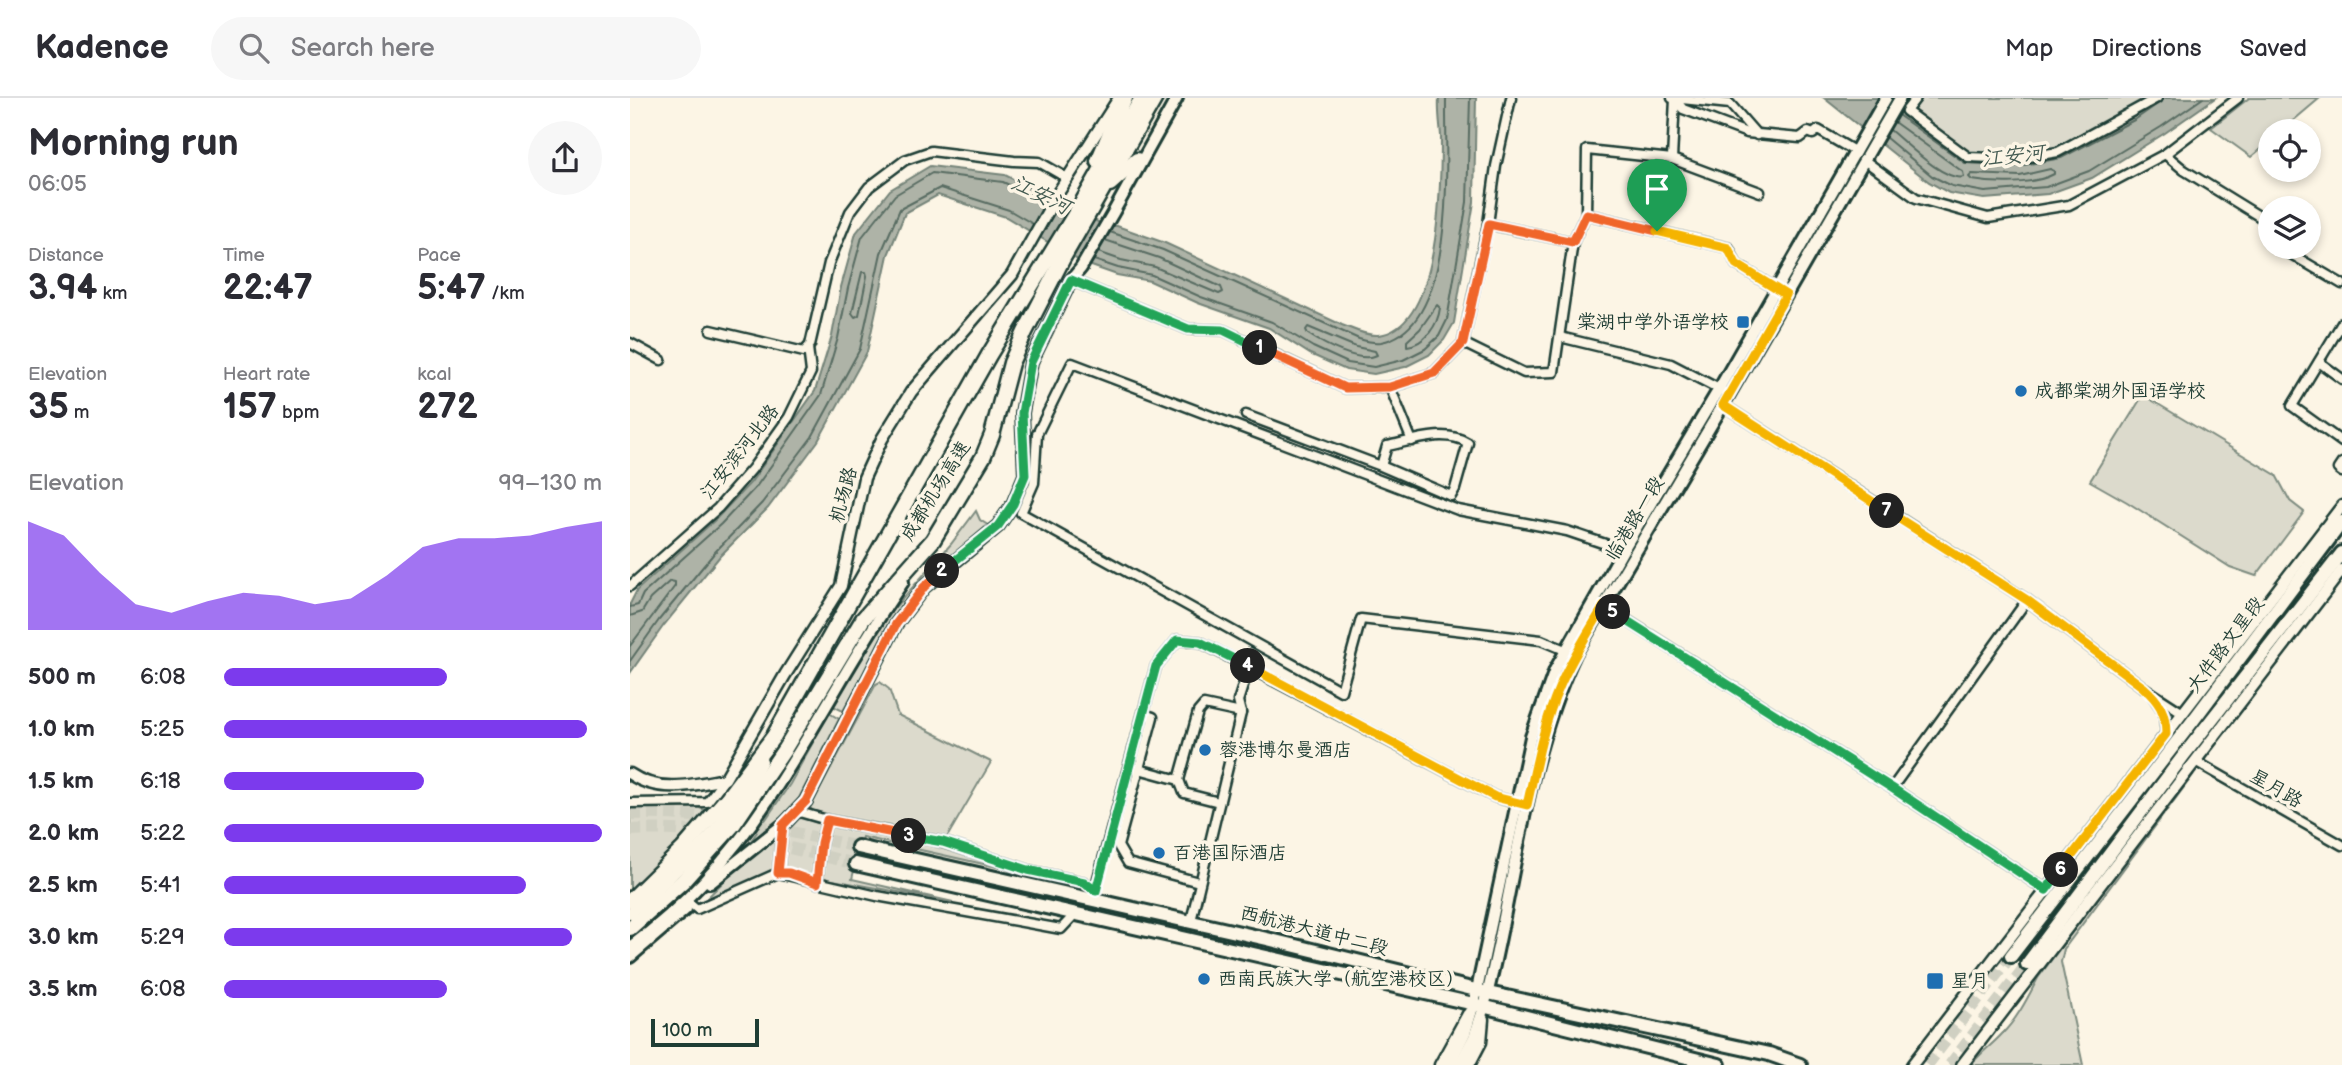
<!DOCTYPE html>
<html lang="en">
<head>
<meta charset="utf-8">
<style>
	body { margin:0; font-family:"Balsamiq Sans","LXGW WenKai TC",sans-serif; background:#f7f7f7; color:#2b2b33; height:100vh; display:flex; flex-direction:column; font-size:26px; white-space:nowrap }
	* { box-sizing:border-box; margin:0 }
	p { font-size:23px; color:#7c7c81 }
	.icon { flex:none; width:38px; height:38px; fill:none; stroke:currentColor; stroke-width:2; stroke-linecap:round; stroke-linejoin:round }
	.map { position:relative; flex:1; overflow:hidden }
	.drawer { display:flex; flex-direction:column; background:#fff; width:630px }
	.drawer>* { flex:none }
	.tools { position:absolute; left:1628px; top:21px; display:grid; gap:14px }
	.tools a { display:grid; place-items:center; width:63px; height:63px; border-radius:50%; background:#fff; box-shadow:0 4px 10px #0003; font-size:35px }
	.scale { position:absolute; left:21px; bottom:18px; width:108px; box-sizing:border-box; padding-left:7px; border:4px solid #1f3d34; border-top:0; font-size:19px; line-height:24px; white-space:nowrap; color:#1f3d34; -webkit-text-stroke:5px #fcf5e5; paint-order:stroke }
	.pin { position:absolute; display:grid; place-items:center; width:60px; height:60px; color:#fff; margin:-72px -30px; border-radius:50% 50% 50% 0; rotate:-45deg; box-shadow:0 0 7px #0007 }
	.pin .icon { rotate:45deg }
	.km { position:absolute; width:35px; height:35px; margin:-18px; border-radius:50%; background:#222; color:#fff; font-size:19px; line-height:35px; text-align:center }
	.round { display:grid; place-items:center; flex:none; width:74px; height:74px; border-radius:37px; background:#f7f7f7 }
	.summary { display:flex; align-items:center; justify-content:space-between; height:119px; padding:0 28px }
	h1 { font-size:38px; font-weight:700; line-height:52px }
	.stats { display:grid; grid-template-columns:repeat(3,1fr); gap:10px; height:119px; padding:7px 28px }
	.stats div { display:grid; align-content:center }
	.stats b { font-size:35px; font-weight:700 }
	.stats small { font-size:19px; font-weight:400 }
	.stats p { font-size:19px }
	.chart { height:196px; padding:14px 28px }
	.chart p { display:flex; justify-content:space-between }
	.chart svg { width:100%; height:126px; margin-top:7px; fill:#7c3aed; opacity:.7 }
	ul { padding:0 28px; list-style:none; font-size:23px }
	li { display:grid; grid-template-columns:112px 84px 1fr; align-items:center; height:52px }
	li i { height:18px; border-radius:9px; background:#7c3aed }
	header { display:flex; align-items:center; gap:42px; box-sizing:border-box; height:98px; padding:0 35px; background:#fff; border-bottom:2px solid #e1e1e2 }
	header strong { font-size:33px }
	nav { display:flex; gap:38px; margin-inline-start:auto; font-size:24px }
	.search { width:490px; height:63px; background:#f7f7f7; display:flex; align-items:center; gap:18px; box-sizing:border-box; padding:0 24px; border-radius:38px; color:#7c7c81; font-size:26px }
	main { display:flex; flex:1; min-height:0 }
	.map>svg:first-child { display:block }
</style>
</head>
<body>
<header>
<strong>Kadence</strong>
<div class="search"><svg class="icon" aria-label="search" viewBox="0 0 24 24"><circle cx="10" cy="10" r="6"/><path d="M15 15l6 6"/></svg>Search here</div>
<nav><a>Map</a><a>Directions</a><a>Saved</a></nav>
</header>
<main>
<section class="drawer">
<div class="summary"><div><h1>Morning run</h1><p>06:05</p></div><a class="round"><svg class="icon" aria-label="share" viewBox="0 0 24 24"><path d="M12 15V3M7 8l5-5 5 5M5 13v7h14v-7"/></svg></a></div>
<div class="stats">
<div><p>Distance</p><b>3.94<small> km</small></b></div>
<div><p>Time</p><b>22:47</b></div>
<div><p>Pace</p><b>5:47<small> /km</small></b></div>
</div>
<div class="stats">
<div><p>Elevation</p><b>35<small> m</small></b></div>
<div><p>Heart rate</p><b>157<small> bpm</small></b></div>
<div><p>kcal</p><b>272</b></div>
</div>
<div class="chart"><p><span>Elevation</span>99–130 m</p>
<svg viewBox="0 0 160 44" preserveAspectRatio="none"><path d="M0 44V6L10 11L20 24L30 35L40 38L50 34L60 31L70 32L80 35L90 33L100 25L110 15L120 12L130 12L140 11L150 8L160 6V44z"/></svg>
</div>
<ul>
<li><b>500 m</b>6:08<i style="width:59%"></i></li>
<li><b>1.0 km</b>5:25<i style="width:96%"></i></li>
<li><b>1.5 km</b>6:18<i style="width:53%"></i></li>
<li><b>2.0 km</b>5:22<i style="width:100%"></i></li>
<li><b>2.5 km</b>5:41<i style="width:80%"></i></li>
<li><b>3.0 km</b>5:29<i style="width:92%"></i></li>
<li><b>3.5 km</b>6:08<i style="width:59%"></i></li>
</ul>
</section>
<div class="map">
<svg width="1712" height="967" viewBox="0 0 1712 967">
	<rect width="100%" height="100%" fill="#fcf5e5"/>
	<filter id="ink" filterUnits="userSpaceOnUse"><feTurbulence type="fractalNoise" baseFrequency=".0143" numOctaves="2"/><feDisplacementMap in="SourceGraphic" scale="14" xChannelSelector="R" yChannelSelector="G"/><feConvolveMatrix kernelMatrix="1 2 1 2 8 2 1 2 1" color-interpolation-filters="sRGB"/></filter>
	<g filter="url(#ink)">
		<g fill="#dcdacc" stroke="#7e8c80" stroke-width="2">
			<path d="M1283,0H1528L1428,54L1387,61L1338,59L1276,13Z"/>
			<path d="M1619,0H1690L1651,33H1640V43L1621,59L1581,30Z"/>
			<path d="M1513,297L1646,377L1660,403L1674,414L1626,478L1600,469L1497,404L1460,383Z"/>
			<path d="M346,413L350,422L361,429L291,489L268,513L213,613L203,608L257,518L321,446Z"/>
			<path d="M250,584L259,591L268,617L361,664L316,741L186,715L180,710L246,586Z"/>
			<path d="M199,615L209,621L166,706L152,721L116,750L160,686Z"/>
			<path d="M1559,676L1563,677L1434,851L1431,864L1453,967H1341C1350,955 1362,947 1372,936C1388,920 1398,899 1408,880Z"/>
			<path d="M68,709L76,713L13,784L0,795V710Z"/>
			<path d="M171,719L191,726L186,775C177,782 161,775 153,769C149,749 153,730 171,719Z"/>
			<path d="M199,727C264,730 327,757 389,774C410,780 437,781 457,791L455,793C429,788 398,786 376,771L232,739L222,781L323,804L197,781L190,778V763Z"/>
			<path d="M146,738C147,743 148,762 147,766C142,782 93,796 78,803L75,802L109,768Z"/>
		</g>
		<g fill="#aeb3a7" stroke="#758479" stroke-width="2">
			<path d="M809,0H846L844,104L824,225L814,242L799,257L775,269L744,276L716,272L680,256L639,230L568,205L520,183L487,177L453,165L376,119L308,97L275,115L258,157L237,254L188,343L138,410L90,458L34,527L0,575V506L7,492L86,421L121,384L185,293L202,238L211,189L226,135L260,92L300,68L375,77L472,126L487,128L535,145L712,227C723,231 736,238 748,237C811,231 811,85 811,38C810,25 808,13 809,0Z"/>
			<path d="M1194,0H1258L1338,59L1357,61L1428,54L1528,0H1585L1535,35L1462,80L1418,96L1354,101L1319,95L1299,84Z"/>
		</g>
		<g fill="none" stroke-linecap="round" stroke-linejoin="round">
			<g stroke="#586c62" stroke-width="2">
				<path d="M1268,17L1335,65L1388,68L1431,60L1506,21L1529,5"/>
				<path d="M1260,32C1275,44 1314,84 1334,79L1333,74L1264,24"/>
				<path d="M1255,39L1302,78L1322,88L1355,94L1416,89L1459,73L1531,29L1573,0"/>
				<path d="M1420,71L1424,73V76C1404,87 1364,86 1342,82L1339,79L1342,76L1390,78Z"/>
				<path d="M480,134L533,152L729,241C736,243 744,245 751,244C829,230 815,59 816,0"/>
				<path d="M468,154L491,162L525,169L589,196L593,194L591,189L529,160L475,142"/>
				<path d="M464,162L488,170L522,177L571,199L642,224L683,249L718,265L744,269L773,262L795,251L809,238L817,222L837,104L840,0"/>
				<path d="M232,174H236L237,178L229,217L225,219L222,215Z"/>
				<path d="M807,207L810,210C808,227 795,246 777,248V243L790,231Z"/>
				<path d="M678,229L726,249L745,253L747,257C730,266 693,246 678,236L676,232Z"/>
				<path d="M0,509L8,507L13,496L91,426L126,389L191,297L208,240L218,190L232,139L265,97L302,75L373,84L415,104"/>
				<path d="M0,518L12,514L20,501L40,483L45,484V488L0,548"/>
				<path d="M0,563L29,522L85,454L132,405L182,339L230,251L251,155L270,111L310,90L379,112L403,126"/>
			</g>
			<g stroke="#d0d0c2" stroke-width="12" stroke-dasharray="12 6" stroke-linecap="butt">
				<path d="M0,716C78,713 152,732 228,749"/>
				<path d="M0,732C81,728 148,747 226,766"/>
				<path d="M1297,967L1381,858"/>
				<path d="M1320,967L1397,866"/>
			</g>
			<g stroke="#1f3d34" stroke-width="13">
				<g id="minor">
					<path d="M1042,0L1100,6L1127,37"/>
					<path d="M1286,0L1276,13L1338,59L1387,61L1428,54L1527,0"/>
					<path d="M1045,1L1053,11L1117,35L1170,40L1178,34L1183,36L1188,32L1226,54"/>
					<path d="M1535,56L1554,72L1640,125"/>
					<path d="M1042,61L1045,1"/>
					<path d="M1234,62L1286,100L1358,120L1439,107L1535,56L1608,0"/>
					<path d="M956,116L1099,150L1106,166L1151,194"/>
					<path d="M858,126L943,144"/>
					<path d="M1640,139L1638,142L1640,143"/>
					<path d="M1649,149L1712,186"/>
					<path d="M441,182L558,231L593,232L715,290L760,289L804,275L833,245L858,126L866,68L881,0"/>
					<path d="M1712,225L1662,308L1712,344"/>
					<path d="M81,232L174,254L180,247L199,165L220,114L239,89L275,62L301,53L384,63L409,64L437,80"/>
					<path d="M930,239L1041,266L1093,293"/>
					<path d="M0,245L31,262"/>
					<path d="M833,245L894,275L924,274L943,144L956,116L957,52L1042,61L1130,94"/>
					<path d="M1689,264L1712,281"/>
					<path d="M760,289L782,343"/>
					<path d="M1093,307L1397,502L1513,589L1553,615"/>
					<path d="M616,317L751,368L757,348C782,343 815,330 838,345L825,391L821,398L751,368"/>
					<path d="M1712,365L1708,371L1712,374"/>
					<path d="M0,488L88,410L122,371L159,319L181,274L178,250"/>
					<path d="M971,506L1262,690L1416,792"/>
					<path d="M935,552L911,542L731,521L711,593L391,415L404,385L407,336L442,265L828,412L937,433L993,452"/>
					<path d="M1523,598L1534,614L1536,636"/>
					<path d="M514,616L523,619L488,748L498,765L569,784"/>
					<path d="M1565,663L1712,747"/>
					<path d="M505,670L549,682L554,695L589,704"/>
					<path d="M549,682L568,614L574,607L611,615"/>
					<path d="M1262,690L1397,502"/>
					<path d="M0,705L77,704L95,681"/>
					<path d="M166,713L197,722L313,744L398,772L454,784L465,793"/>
					<path d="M148,775L153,727"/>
					<path d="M187,785L191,745L197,722"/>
					<path d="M462,802L526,568L547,542L570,544L865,699L891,706"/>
					<path d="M61,806L67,811L148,775L247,798L431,831L446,815"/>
					<path d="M561,823L611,615L608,603L619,569"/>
				</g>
			</g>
			<g stroke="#1f3d34" stroke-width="15">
				<g id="tertiary">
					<path d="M0,676C29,696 62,687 95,681L155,577L211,488L234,380L252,341L281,294L382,177L428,95L489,0"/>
					<path d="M810,967L838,916"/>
					<path d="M839,967L851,944L853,921"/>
					<path d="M1282,967L1712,408"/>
					<path d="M1332,967L1712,472"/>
				</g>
			</g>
			<g stroke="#1f3d34" stroke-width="16">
				<g id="secondary">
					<path d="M80,785L155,725L176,703L266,526L294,489L368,428L383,406L395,377L392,315L401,264L441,182L451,170L483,115L547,0"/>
					<path d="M0,815C50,773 101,722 132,663"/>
					<path d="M0,849C54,809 101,758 138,702C186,631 224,554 273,484"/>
					<path d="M0,859L56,811"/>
					<path d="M819,967L835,935L844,906L901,639L925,572L993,452L1089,291L1256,0"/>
					<path d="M829,967L844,939L854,909C885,791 893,667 945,556L1093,307L1270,0"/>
				</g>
			</g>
			<g stroke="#1f3d34" stroke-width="18">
				<g id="primary">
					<path d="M228,749L637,841L858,895L1139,956L1170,967"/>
					<path d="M226,766L844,906L1089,967"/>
					<path d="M1381,858L1562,624L1712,424"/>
					<path d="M1397,866L1554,657L1712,455"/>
				</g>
			</g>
			<g stroke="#1f3d34" stroke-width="19">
				<g id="motorway">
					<path d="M468,63L495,0"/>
					<path d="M480,86L507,62"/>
					<path d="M0,803L53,751L98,699L144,638L359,257L452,105L512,0"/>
					<path d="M0,830L53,783L103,727L154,652L233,521L303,442L353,359L362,337L381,265L395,234L433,160L525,0"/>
				</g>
			</g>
			<use href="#minor" stroke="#fcf5e5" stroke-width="8"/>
			<use href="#tertiary" stroke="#fcf5e5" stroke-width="10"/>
			<use href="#secondary" stroke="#fcf5e5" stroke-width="10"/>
			<use href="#primary" stroke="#fcf5e5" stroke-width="12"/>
			<use href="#motorway" stroke="#fcf5e5" stroke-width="14"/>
		</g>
	</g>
	<g fill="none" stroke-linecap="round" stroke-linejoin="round" filter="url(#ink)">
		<g stroke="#fff" stroke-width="14">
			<path id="split-1" d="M630,250L715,290L760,289L804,275L833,245L859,126L943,144L956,116L1027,133"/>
		</g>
		<g stroke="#fff" stroke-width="14">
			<path id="split-2" d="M312,473L368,428L383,406L395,377L392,315L401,264L441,182L558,231L593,232L630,250"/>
		</g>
		<g stroke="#fff" stroke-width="14">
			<path id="split-3" d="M279,738L197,722L191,745L187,785L159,775H148L153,727L176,703L266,526L294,489L312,473"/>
		</g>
		<g stroke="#fff" stroke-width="14">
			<path id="split-4" d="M279,738L313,744L398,772L454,784L466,793L526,568L547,542L570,544L618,568"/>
		</g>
		<g stroke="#fff" stroke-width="14">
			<path id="split-5" d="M618,568L865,699L897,707C906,668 913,627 929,590C941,561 958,535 974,508L983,514"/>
		</g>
		<g stroke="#fff" stroke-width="14">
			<path id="split-6" d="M983,514L1262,690L1416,792L1431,772"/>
		</g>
		<g stroke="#fff" stroke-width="14">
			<path id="split-7" d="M1257,413L1397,502L1513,589C1529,603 1536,614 1536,636L1431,772"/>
		</g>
		<g stroke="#fff" stroke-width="14">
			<path id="split-8" d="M1027,133L1098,150L1106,166L1156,197L1093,307L1257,413"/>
		</g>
		<use href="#split-1" stroke="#f0652b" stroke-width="9"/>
		<use href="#split-2" stroke="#22a559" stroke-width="9"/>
		<use href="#split-3" stroke="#f0652b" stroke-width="9"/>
		<use href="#split-4" stroke="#22a559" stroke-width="9"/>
		<use href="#split-5" stroke="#f5b400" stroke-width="9"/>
		<use href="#split-6" stroke="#22a559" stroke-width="9"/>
		<use href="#split-7" stroke="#f5b400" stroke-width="9"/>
		<use href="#split-8" stroke="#f5b400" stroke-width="9"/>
	</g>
	<g fill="#1f6fb2" stroke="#fcf5e5" stroke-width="2.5">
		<rect x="1106" y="217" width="14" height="14" rx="3.5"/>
		<circle cx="1391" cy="293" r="7"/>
		<circle cx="575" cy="652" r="7"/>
		<circle cx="529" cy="755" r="7"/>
		<circle cx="574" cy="881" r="7"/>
		<rect x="1296" y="874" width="18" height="18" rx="3.5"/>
	</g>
	<g text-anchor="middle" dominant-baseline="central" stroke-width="7" stroke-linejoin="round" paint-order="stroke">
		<g font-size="19" fill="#1f3d34" stroke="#fcf5e5" text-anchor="start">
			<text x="1099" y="224" text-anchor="end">棠湖中学外语学校</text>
			<text x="1405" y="293">成都棠湖外国语学校</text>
			<text x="589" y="652">蓉港博尔曼酒店</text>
			<text x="543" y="755">百港国际酒店</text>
			<text x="588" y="881">西南民族大学（航空港校区）</text>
			<text x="1321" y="883">星月</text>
		</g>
		<g font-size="19" fill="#1f3d34" stroke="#fcf5e5">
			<text transform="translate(110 354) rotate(-52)">江安滨河北路</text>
			<text transform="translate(306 393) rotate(-58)">成都机场高速</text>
			<text transform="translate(214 397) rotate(-75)">机场路</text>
			<text transform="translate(1005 421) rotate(-59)">临港路一段</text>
			<text transform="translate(1596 547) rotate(-53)">大件路文星段</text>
			<text transform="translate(1646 691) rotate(30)">星月路</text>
			<text transform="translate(684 833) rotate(14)">西航港大道中二段</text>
		</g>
		<g font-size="21" font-style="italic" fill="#435a51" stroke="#fcf5e5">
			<text transform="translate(1383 58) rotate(-6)">江安河</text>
			<text transform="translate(411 97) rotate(26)">江安河</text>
		</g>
	</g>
</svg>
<div class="tools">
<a><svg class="icon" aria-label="locate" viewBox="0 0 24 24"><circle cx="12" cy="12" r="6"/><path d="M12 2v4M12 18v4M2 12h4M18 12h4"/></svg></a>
<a><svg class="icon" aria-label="layers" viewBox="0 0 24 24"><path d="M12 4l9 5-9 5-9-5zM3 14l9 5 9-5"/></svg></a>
</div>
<div class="scale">100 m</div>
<div class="pin" style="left:1027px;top:133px;background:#1e9e55"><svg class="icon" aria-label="arrive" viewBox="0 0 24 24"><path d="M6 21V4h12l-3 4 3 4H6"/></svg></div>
<b class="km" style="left:630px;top:250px">1</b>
<b class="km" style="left:312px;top:473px">2</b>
<b class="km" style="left:279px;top:738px">3</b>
<b class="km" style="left:618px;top:568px">4</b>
<b class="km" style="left:983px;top:514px">5</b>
<b class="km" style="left:1431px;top:772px">6</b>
<b class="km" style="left:1257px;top:413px">7</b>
</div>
</main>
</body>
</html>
